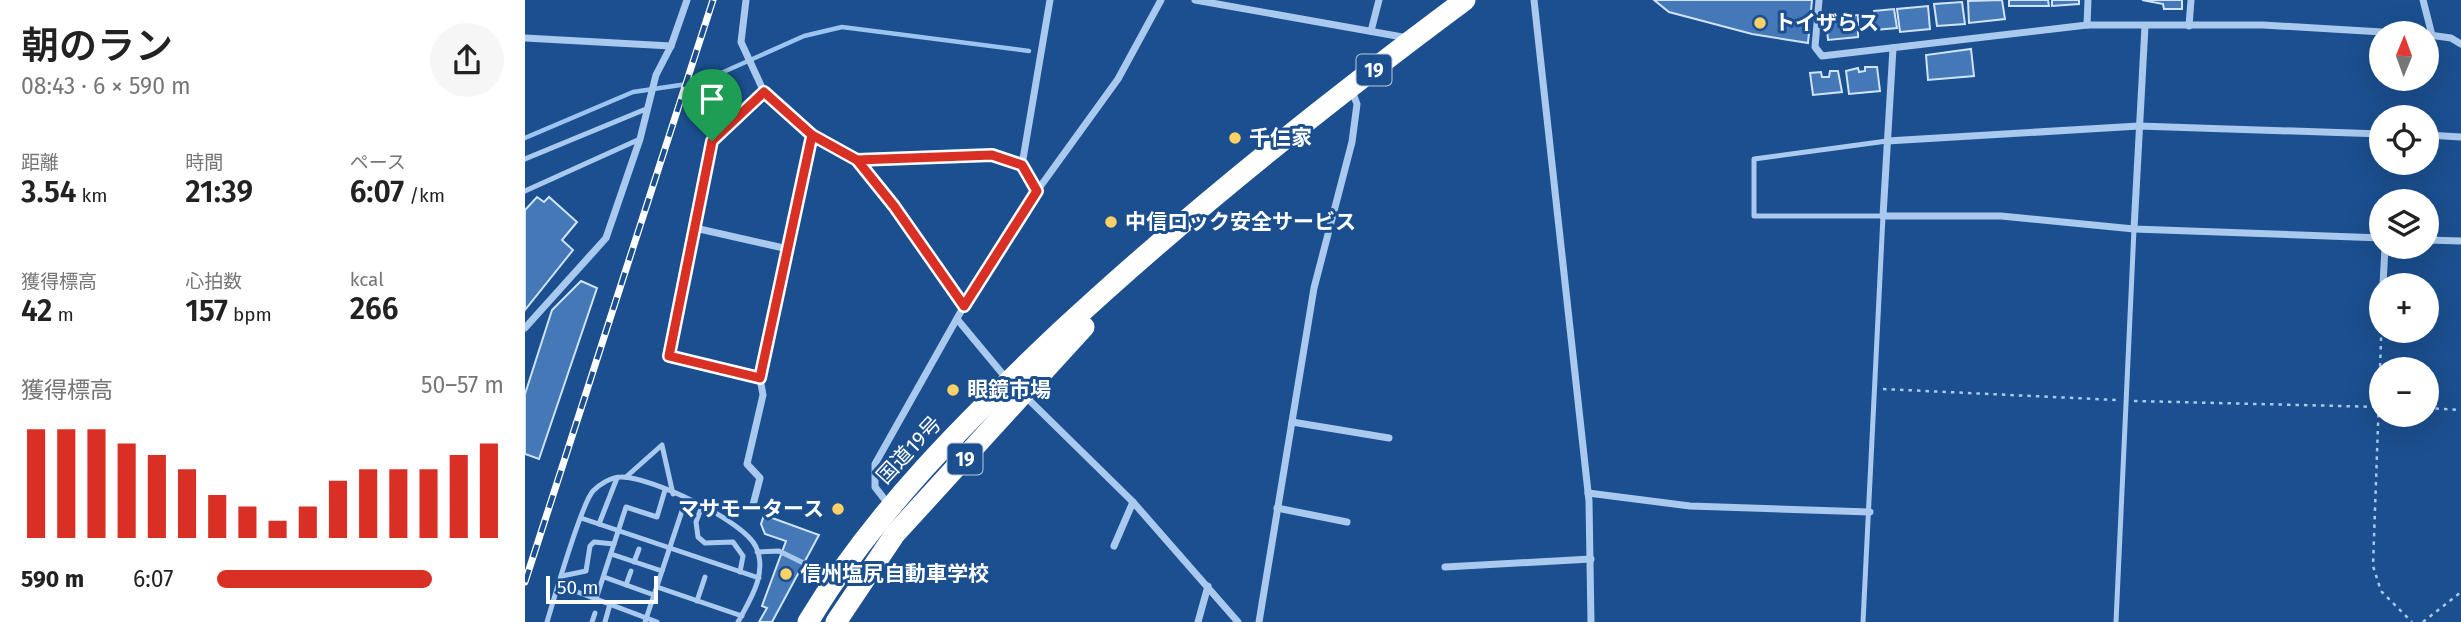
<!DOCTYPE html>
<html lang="ja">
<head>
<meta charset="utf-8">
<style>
	body { margin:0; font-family:"Fira Sans","Noto Sans JP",sans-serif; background:#f6f6f6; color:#222; height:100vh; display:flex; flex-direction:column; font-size:26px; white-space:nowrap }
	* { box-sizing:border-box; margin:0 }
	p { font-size:23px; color:#767676 }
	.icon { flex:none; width:38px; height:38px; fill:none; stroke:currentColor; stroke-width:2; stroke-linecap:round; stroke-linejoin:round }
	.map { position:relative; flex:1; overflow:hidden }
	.panel { display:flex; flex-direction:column; background:#fff; width:525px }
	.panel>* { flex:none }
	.needle { width:46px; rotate:1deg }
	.controls { position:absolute; left:1844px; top:21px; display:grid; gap:14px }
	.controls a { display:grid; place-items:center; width:70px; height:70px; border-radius:50%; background:#fff; box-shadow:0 7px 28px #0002; font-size:35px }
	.scale { position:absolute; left:21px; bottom:18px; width:112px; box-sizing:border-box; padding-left:7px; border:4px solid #fff; border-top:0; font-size:19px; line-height:24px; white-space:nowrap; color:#fff; -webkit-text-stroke:5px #1b4f8f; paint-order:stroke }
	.pin { position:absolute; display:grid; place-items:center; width:60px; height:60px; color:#fff; margin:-72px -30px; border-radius:50% 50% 50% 0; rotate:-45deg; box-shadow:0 0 7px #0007 }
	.pin .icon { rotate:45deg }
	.round { display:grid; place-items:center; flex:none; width:74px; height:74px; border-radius:37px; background:#f6f6f6 }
	.head { display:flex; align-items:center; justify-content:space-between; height:119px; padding:0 21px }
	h1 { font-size:38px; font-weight:600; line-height:52px }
	.metrics { display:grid; grid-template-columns:repeat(3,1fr); gap:10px; height:119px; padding:7px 21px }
	.metrics div { display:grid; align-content:center }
	.metrics b { font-size:30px; font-weight:600 }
	.metrics small { font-size:19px; font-weight:400 }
	.metrics p { font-size:19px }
	.chart { height:196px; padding:14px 21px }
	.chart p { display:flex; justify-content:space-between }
	.chart svg { width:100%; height:126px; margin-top:7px; stroke:#d93025; stroke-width:6 }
	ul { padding:0 21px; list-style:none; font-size:23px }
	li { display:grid; grid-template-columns:112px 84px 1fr; align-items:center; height:52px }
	li i { height:18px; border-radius:9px; background:#d93025 }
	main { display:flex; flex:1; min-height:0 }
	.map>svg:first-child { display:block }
</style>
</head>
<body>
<main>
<section class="panel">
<div class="head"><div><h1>朝のラン</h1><p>08:43 · 6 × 590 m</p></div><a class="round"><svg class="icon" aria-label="share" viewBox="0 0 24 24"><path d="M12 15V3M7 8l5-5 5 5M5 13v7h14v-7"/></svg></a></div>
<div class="metrics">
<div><p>距離</p><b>3.54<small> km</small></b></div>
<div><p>時間</p><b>21:39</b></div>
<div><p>ペース</p><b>6:07<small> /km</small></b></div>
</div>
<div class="metrics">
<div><p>獲得標高</p><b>42<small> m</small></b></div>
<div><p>心拍数</p><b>157<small> bpm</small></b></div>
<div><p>kcal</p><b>266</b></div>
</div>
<div class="chart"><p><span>獲得標高</span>50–57 m</p>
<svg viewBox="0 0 160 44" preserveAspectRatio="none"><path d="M5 44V6M15 44V6M25 44V6M35 44V11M45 44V15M55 44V20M65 44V29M75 44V33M85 44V38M95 44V33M105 44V24M115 44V20M125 44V20M135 44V20M145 44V15M155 44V11"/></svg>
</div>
<ul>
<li><b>590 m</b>6:07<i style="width:75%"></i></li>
</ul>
</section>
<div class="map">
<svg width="1936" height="622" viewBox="0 0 1936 622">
	<rect width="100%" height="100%" fill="#1b4f8f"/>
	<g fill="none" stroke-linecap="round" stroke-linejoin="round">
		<path stroke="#9cc4f0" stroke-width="4.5" d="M0,138L108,92L176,82L279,36L317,27L504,51"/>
	</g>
	<g fill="#4478b7" stroke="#cfe3fa" stroke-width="2">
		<path d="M1129,0H1287L1283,43L1227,34L1144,12Z"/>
		<path d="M1477,0L1480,19L1444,23L1443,1Z"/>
		<path d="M1484,0H1523L1524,6H1484Z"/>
		<path d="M1527,0H1554V4L1527,6Z"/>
		<path d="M1617,0H1657V9H1639L1638,4Z"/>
		<path d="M1437,2L1440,24L1412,26L1409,4Z"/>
		<path d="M1403,6L1405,29L1375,32L1372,9Z"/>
		<path d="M1369,9L1372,28L1350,30L1349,11Z"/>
		<path d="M1333,15V37L1303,40L1301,18Z"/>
		<path d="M1446,49L1449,76L1403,80L1401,55Z"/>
		<path d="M1340,67H1352L1355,91L1324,94L1321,71L1333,68L1334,72L1340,71Z"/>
		<path d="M1305,71H1313L1317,92L1288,95L1285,73L1296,72L1297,77H1304Z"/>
		<path d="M12,197L19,202L24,197L52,222L37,240L48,250L0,310V210Z"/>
		<path d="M56,281L72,288L14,459L0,454V394L27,310Z"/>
		<path d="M239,515L294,535L247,622H234L242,608L237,606L261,541L240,534L236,524Z"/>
	</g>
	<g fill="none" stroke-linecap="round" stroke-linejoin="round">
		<g stroke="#a9c9ee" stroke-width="2.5" stroke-dasharray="3.5 5" stroke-linecap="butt">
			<path d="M344,159L467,155L487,162"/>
			<path d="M1857,312L1848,566L1856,591L1887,622"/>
			<path d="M1358,389L1592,400"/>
			<path d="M1609,401L1857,407"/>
			<path d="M1902,408L1936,410"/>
			<path d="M1898,622L1936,592"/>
		</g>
		<g stroke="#a9c9ee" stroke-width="5">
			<path d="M0,159L121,109"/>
			<path d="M0,191L115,139"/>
			<path d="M101,477L137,445L148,494"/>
			<path d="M177,506L171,522L173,537L180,543L208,542L218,556L215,572"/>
			<path d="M56,518L234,578"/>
			<path d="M74,524L92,478"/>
			<path d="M232,552L254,551L307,577"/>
			<path d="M86,554L137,571"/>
			<path d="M109,562L114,549"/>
			<path d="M37,576L61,571L65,546L69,542L89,544"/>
			<path d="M79,577L129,595"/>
			<path d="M34,585L132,622"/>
			<path d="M101,585L106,571"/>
			<path d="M132,587L217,616"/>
			<path d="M71,599L101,507L132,517L140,490"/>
			<path d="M172,601L180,577"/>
			<path d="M22,622C29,599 56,504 68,491C75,484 86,477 96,477C124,476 220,521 231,547C243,573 225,600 213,622"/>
			<path d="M67,622L70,613"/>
			<path d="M80,622L85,604"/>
			<path d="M120,622L161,499"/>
			<path d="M1338,622L1358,216H1229V159L1362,141"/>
			<path d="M1591,622L1609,229"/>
		</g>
		<g stroke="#a9c9ee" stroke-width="7">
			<path d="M221,0L216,42L239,92L287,135L332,160L369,206L439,306"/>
			<path d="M670,0L883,38"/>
			<path d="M1009,0L1064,501L1066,622"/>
			<path d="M1294,0L1290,47L1297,56L1562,25H1738L1874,33"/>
			<path d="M1898,0L1907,35"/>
			<path d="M1562,25L1563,0"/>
			<path d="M1664,26L1666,0"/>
			<path d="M846,31L854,0"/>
			<path d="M1904,35L1926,38L1936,44"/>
			<path d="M0,38L146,46"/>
			<path d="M1368,48L1358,216H1476L1609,229L1857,238"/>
			<path d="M1902,135L1936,137"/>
			<path d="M1362,141L1614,126L1857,134"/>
			<path d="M512,191L497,165L525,0"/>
			<path d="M170,228L263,249"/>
			<path d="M1609,229L1620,26"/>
			<path d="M1902,240L1936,241"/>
			<path d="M1858,285L1860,247"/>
			<path d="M432,319L481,378"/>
			<path d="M0,328L81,238L115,139L131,75L146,46L162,0"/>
			<path d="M235,378L143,356L186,141L239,92"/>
			<path d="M500,396L608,502L713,622"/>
			<path d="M767,422L864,438"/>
			<path d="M1063,493L1165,506L1345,512"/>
			<path d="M228,505L235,478L222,464L238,395L235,378L287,135"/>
			<path d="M364,505L350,487V464L439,306L512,191L593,79L636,0"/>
			<path d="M752,508L822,522"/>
			<path d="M589,546L608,502"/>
			<path d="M920,567L1066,559"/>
			<path d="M673,622L683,586"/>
			<path d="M734,622L789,288L827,142L832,104L827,91"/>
		</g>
		<g stroke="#fff" stroke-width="21">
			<path d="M283,622C349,512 442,420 535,332C663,213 800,104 940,0"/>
			<path d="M311,622L370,534L559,327"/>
		</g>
		<g stroke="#fff" stroke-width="7">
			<path id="rail" d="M0,582L188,0"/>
		</g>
		<use href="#rail" stroke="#1b4f8f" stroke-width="4.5" stroke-dasharray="13" stroke-linecap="butt"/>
	</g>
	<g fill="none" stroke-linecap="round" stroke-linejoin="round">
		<g stroke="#fff" stroke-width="14">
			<path id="route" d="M187,141L144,356L235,378L287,135L332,160L369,206L439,306L512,191L497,165L467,155L332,160L287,135L239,92L187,141"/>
		</g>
		<use href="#route" stroke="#d93025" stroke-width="9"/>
	</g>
	<g fill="#ffd166" stroke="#1b4f8f" stroke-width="2.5">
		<circle cx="1235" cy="23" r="7"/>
		<circle cx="710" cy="138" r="7"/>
		<circle cx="586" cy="222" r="7"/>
		<circle cx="428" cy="390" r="7"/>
		<circle cx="313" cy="509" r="7"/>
		<circle cx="261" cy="574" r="7"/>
	</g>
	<g text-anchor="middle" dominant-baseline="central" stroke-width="6" stroke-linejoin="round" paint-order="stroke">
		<g fill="#1b4f8f" stroke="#bbcadd" stroke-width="2">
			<rect x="831.5" y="54.5" width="35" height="31" rx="5"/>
			<rect x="422.5" y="443.5" width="35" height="31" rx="5"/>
		</g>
		<g font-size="19" font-weight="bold" fill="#fff">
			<text x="849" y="70">19</text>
			<text x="440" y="459">19</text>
		</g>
		<g font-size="21" font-weight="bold" fill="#fff" stroke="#1b4f8f" text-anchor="start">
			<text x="1249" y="23">トイザらス</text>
			<text x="724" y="138">千仁家</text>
			<text x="600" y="222">中信ロック安全サービス</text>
			<text x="442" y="390">眼鏡市場</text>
			<text x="299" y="509" text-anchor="end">マサモータース</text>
			<text x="275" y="574">信州塩尻自動車学校</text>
		</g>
		<g font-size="21" fill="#fff" stroke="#1b4f8f">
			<text transform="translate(384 450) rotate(-47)">国道19号</text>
		</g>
	</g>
</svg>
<div class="controls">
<a><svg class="needle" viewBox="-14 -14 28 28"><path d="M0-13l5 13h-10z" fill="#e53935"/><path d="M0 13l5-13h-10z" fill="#767676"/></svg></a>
<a><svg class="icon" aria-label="locate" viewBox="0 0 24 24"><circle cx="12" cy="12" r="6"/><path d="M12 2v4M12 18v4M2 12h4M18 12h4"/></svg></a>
<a><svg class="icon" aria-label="layers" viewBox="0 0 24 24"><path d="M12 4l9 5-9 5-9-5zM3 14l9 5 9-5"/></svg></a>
<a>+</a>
<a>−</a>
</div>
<div class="scale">50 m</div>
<div class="pin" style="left:187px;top:141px;background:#1e9e55"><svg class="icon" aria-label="arrive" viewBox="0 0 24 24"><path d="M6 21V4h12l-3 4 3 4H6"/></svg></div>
</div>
</main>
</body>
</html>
